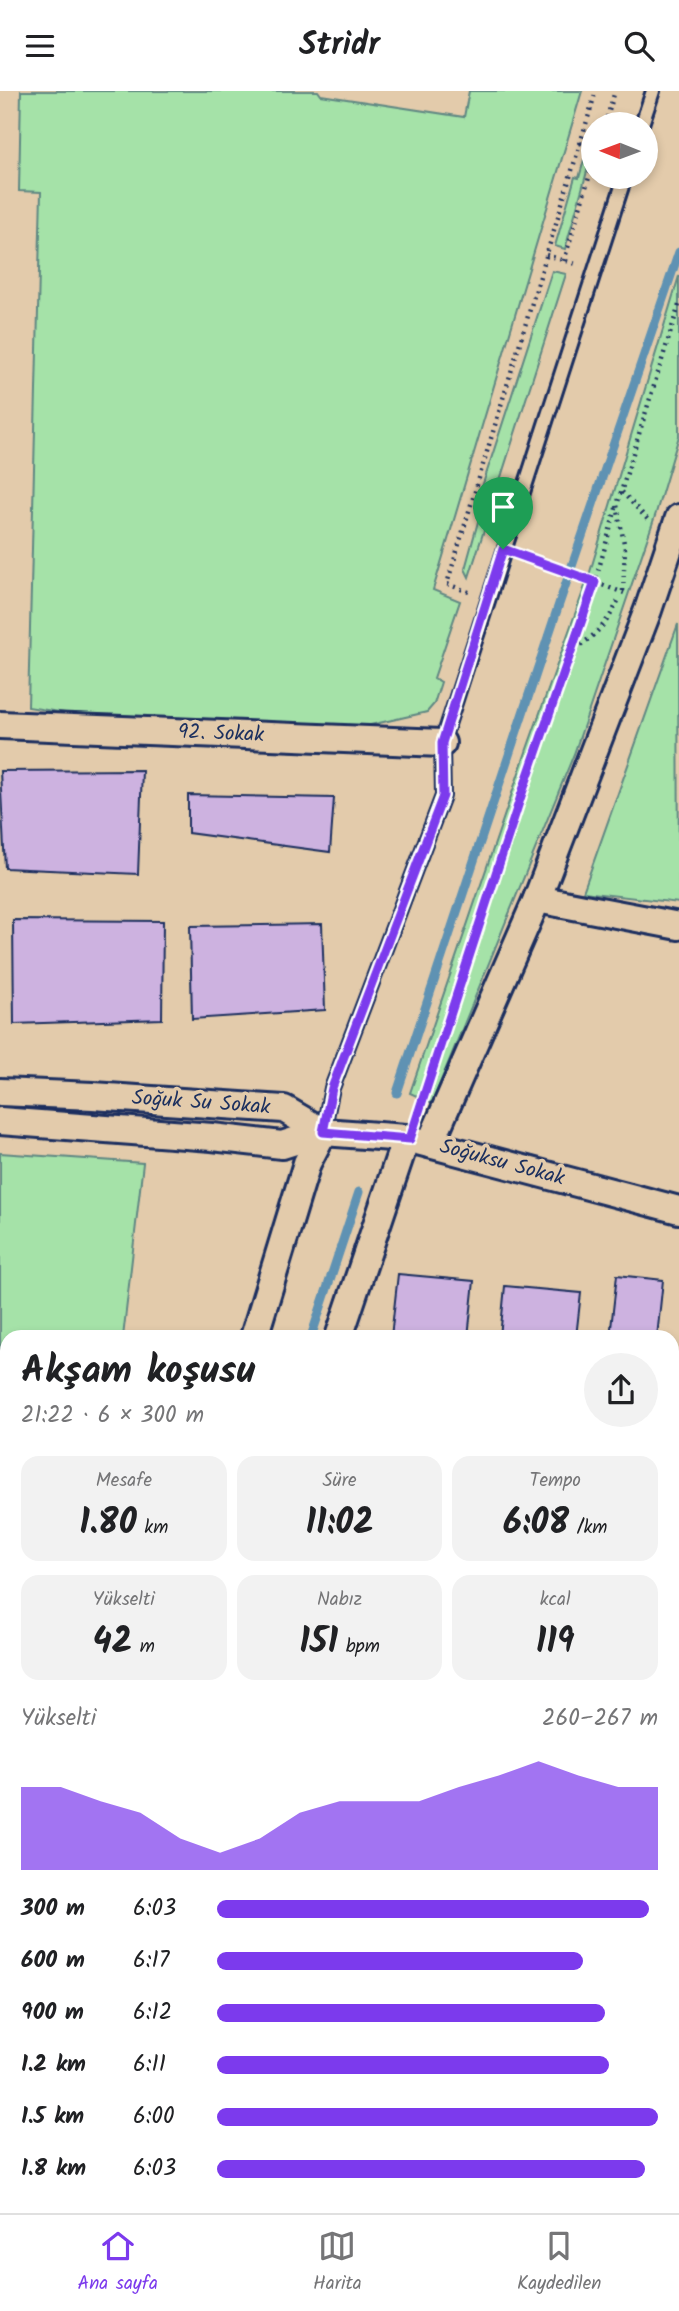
<!DOCTYPE html>
<html lang="tr">
<head>
<meta charset="utf-8">
<style>
	body { margin:0; font-family:Kalam,sans-serif; background:#f2f2f2; color:#202124; height:100vh; display:flex; flex-direction:column; font-size:26px; white-space:nowrap }
	* { box-sizing:border-box; margin:0 }
	p { font-size:23px; color:#757577 }
	.icon { flex:none; width:38px; height:38px; fill:none; stroke:currentColor; stroke-width:2; stroke-linecap:round; stroke-linejoin:round }
	.map { position:relative; flex:1; overflow:hidden }
	.panel { position:absolute; left:0px; top:1239px; width:679px; height:884px; display:flex; flex-direction:column; background:#fff; border-radius:21px 21px 0 0; box-shadow:0 4px 10px #0003 }
	.panel>* { flex:none }
	.needle { width:46px; rotate:271deg }
	.fabs { position:absolute; left:581px; top:21px; display:grid; gap:14px }
	.fabs a { display:grid; place-items:center; width:77px; height:77px; border-radius:50%; background:#fff; box-shadow:0 4px 10px #0003; font-size:35px }
	.pin { position:absolute; display:grid; place-items:center; width:60px; height:60px; color:#fff; margin:-72px -30px; border-radius:50% 50% 50% 0; rotate:-45deg; box-shadow:0 0 7px #0007 }
	.pin .icon { rotate:45deg }
	.round { display:grid; place-items:center; flex:none; width:74px; height:74px; border-radius:37px; background:#f2f2f2 }
	.summary { display:flex; align-items:center; justify-content:space-between; height:119px; padding:0 21px }
	h1 { font-size:38px; font-weight:700; line-height:52px }
	.stats { display:grid; grid-template-columns:repeat(3,1fr); gap:10px; height:119px; padding:7px 21px }
	.stats div { display:grid; align-content:center; border-radius:18px; background:#f2f2f2; text-align:center }
	.stats b { font-size:35px; font-weight:700 }
	.stats small { font-size:19px; font-weight:400 }
	.stats p { font-size:19px }
	.chart { height:196px; padding:14px 21px }
	.chart p { display:flex; justify-content:space-between }
	.chart svg { width:100%; height:126px; margin-top:7px; fill:#7c3aed; opacity:.7 }
	ul { padding:0 21px; list-style:none; font-size:23px }
	li { display:grid; grid-template-columns:112px 84px 1fr; align-items:center; height:52px }
	li i { height:18px; border-radius:9px; background:#7c3aed }
	header { display:flex; justify-content:space-between; align-items:center; height:91px; padding:0 21px; background:#fff; font-size:32px; font-weight:700 }
	.menu { display:flex; justify-content:space-around; align-items:center; height:98px; border-top:2px solid #e0e0e0; background:#fff; font-size:19px; color:#757577 }
	.menu a { display:grid; justify-items:center; gap:4px }
	.menu .current { color:#7c3aed }
	.map>svg:first-child { display:block }
</style>
</head>
<body>
<header><svg class="icon" aria-label="menu" viewBox="0 0 24 24"><path d="M4 6h16M4 12h16M4 18h16"/></svg>Stridr<svg class="icon" aria-label="search" viewBox="0 0 24 24"><circle cx="10" cy="10" r="6"/><path d="M15 15l6 6"/></svg></header>
<div class="map">
<svg width="679" height="2122" viewBox="0 0 679 2122">
	<rect width="100%" height="100%" fill="#e3cbab"/>
	<filter id="ink" filterUnits="userSpaceOnUse"><feTurbulence type="fractalNoise" baseFrequency=".0143" numOctaves="2"/><feDisplacementMap in="SourceGraphic" scale="14" xChannelSelector="R" yChannelSelector="G"/><feConvolveMatrix kernelMatrix="1 2 1 2 8 2 1 2 1" color-interpolation-filters="sRGB"/></filter>
	<g filter="url(#ink)">
		<g fill="#a5e2a8" stroke="#608883" stroke-width="2">
			<path d="M21,0H318L321,4L464,26L469,0H582L433,499L460,510L434,587L441,591L434,613L427,621L366,635L65,622L28,616L41,101L19,100Z"/>
			<path d="M584,69L590,70L565,158L555,155L575,86L579,87Z"/>
			<path d="M552,180L566,183L469,486L465,478L487,398L482,396Z"/>
			<path d="M679,185V345L656,422L574,663L432,1012L410,1002L527,658L590,481Z"/>
			<path d="M678,533L679,812L583,801Z"/>
			<path d="M0,1062L143,1072L123,1246H7V1274L0,1273Z"/>
			<path d="M0,1430L7,1431V2025L0,1993Z"/>
		</g>
		<g fill="none" stroke-linecap="round" stroke-linejoin="round">
			<g stroke="#5e92b3" stroke-width="9">
				<path d="M397,1002L559,513L679,161"/>
				<path d="M311,1246L359,1101"/>
				<path d="M152,2122V2116"/>
			</g>
		</g>
		<g fill="#cdb2e0" stroke="#1b2f5e" stroke-width="2">
			<path d="M142,679L138,783L5,777L0,680Z"/>
			<path d="M188,704L334,707L330,761L188,742Z"/>
			<path d="M13,829L163,830L162,928L14,933Z"/>
			<path d="M322,833L325,919L192,928L190,835Z"/>
			<path d="M398,1183L474,1190L468,1246H391Z"/>
			<path d="M617,1184L663,1189L657,1246H610Z"/>
			<path d="M505,1195L581,1202L576,1246H500Z"/>
		</g>
		<g fill="none" stroke-linecap="round" stroke-linejoin="round">
			<g stroke="#1b2f5e" stroke-width="18">
				<g id="lane">
					<path d="M642,33L653,0"/>
					<path d="M323,1041L332,997L443,705L442,652L625,86"/>
				</g>
			</g>
			<g stroke="#1b2f5e" stroke-width="32">
				<g id="street">
					<path d="M0,634L442,652"/>
					<path d="M537,808L679,835"/>
					<path d="M0,1001L93,1005L284,1018L323,1041"/>
					<path d="M0,1030L212,1046L282,1054L323,1041L406,1047L679,1119"/>
					<path d="M430,1053L537,808L648,519L679,427"/>
					<path d="M254,1246L307,1072L323,1041"/>
					<path d="M339,1246L406,1047"/>
					<path d="M672,1446L679,1379"/>
					<path d="M672,2051L679,2046"/>
					<path d="M672,2086L679,2117"/>
					<path d="M101,2122V2116"/>
					<path d="M194,2122V2116"/>
					<path d="M620,2122L624,2116"/>
				</g>
			</g>
			<g stroke="#1b2f5e" stroke-width="4.5" stroke-dasharray="2 5" stroke-linecap="butt">
				<path d="M605,33L615,0"/>
				<path d="M580,52L593,57"/>
				<path d="M546,164L576,173"/>
				<path d="M564,170L593,73"/>
				<path d="M622,401L650,431"/>
				<path d="M524,465L624,502"/>
				<path d="M623,500L625,458L617,414L679,214"/>
				<path d="M469,501L447,493L596,0"/>
				<path d="M571,559L595,491L617,414"/>
				<path d="M442,947L570,560C594,547 608,532 619,508"/>
				<path d="M0,2045L7,2074"/>
				<path d="M17,2116L19,2122"/>
			</g>
			<use href="#lane" stroke="#e3cbab" stroke-width="12"/>
			<use href="#street" stroke="#e3cbab" stroke-width="26"/>
		</g>
	</g>
	<g fill="none" stroke-linecap="round" stroke-linejoin="round" filter="url(#ink)">
		<g stroke="#fff" stroke-width="14">
			<path id="route" d="M503,458L595,491L521,705L410,1048L323,1041L332,997L443,705L442,652Z"/>
		</g>
		<use href="#route" stroke="#7c3aed" stroke-width="9"/>
	</g>
	<g text-anchor="middle" dominant-baseline="central" stroke-width="7" stroke-linejoin="round" paint-order="stroke">
		<g font-size="21" fill="#1b2f5e" stroke="#e3cbab">
			<text transform="translate(221 643) rotate(2)">92. Sokak</text>
			<text transform="translate(201 1012) rotate(4)">Soğuk Su Sokak</text>
			<text transform="translate(502 1072) rotate(15)">Soğuksu Sokak</text>
		</g>
	</g>
</svg>
<div class="fabs">
<a><svg class="needle" viewBox="-14 -14 28 28"><path d="M0-13l5 13h-10z" fill="#e53935"/><path d="M0 13l5-13h-10z" fill="#757577"/></svg></a>
</div>
<div class="pin" style="left:503px;top:458px;background:#1e9e55"><svg class="icon" aria-label="arrive" viewBox="0 0 24 24"><path d="M6 21V4h12l-3 4 3 4H6"/></svg></div>
<section class="panel">
<div class="summary"><div><h1>Akşam koşusu</h1><p>21:22 · 6 × 300 m</p></div><a class="round"><svg class="icon" aria-label="share" viewBox="0 0 24 24"><path d="M12 15V3M7 8l5-5 5 5M5 13v7h14v-7"/></svg></a></div>
<div class="stats">
<div><p>Mesafe</p><b>1.80<small> km</small></b></div>
<div><p>Süre</p><b>11:02</b></div>
<div><p>Tempo</p><b>6:08<small> /km</small></b></div>
</div>
<div class="stats">
<div><p>Yükselti</p><b>42<small> m</small></b></div>
<div><p>Nabız</p><b>151<small> bpm</small></b></div>
<div><p>kcal</p><b>119</b></div>
</div>
<div class="chart"><p><span>Yükselti</span>260–267 m</p>
<svg viewBox="0 0 160 44" preserveAspectRatio="none"><path d="M0 44V15L10 15L20 20L30 24L40 33L50 38L60 33L70 24L80 20L90 20L100 20L110 15L120 11L130 6L140 11L150 15L160 15V44z"/></svg>
</div>
<ul>
<li><b>300 m</b>6:03<i style="width:98%"></i></li>
<li><b>600 m</b>6:17<i style="width:83%"></i></li>
<li><b>900 m</b>6:12<i style="width:88%"></i></li>
<li><b>1.2 km</b>6:11<i style="width:89%"></i></li>
<li><b>1.5 km</b>6:00<i style="width:100%"></i></li>
<li><b>1.8 km</b>6:03<i style="width:97%"></i></li>
</ul>
</section>
</div>
<nav class="menu">
<a class="current"><svg class="icon" aria-label="home" viewBox="0 0 24 24"><path d="M3 11l9-7 9 7M6 9v11h12V9"/></svg>Ana sayfa</a>
<a><svg class="icon" aria-label="map" viewBox="0 0 24 24"><path d="M3 6l6-2 6 2 6-2v14l-6 2-6-2-6 2zM9 4v14M15 6v14"/></svg>Harita</a>
<a><svg class="icon" aria-label="saved" viewBox="0 0 24 24"><path d="M7 4h10v16l-5-4-5 4z"/></svg>Kaydedilen</a>
</nav>
</body>
</html>
